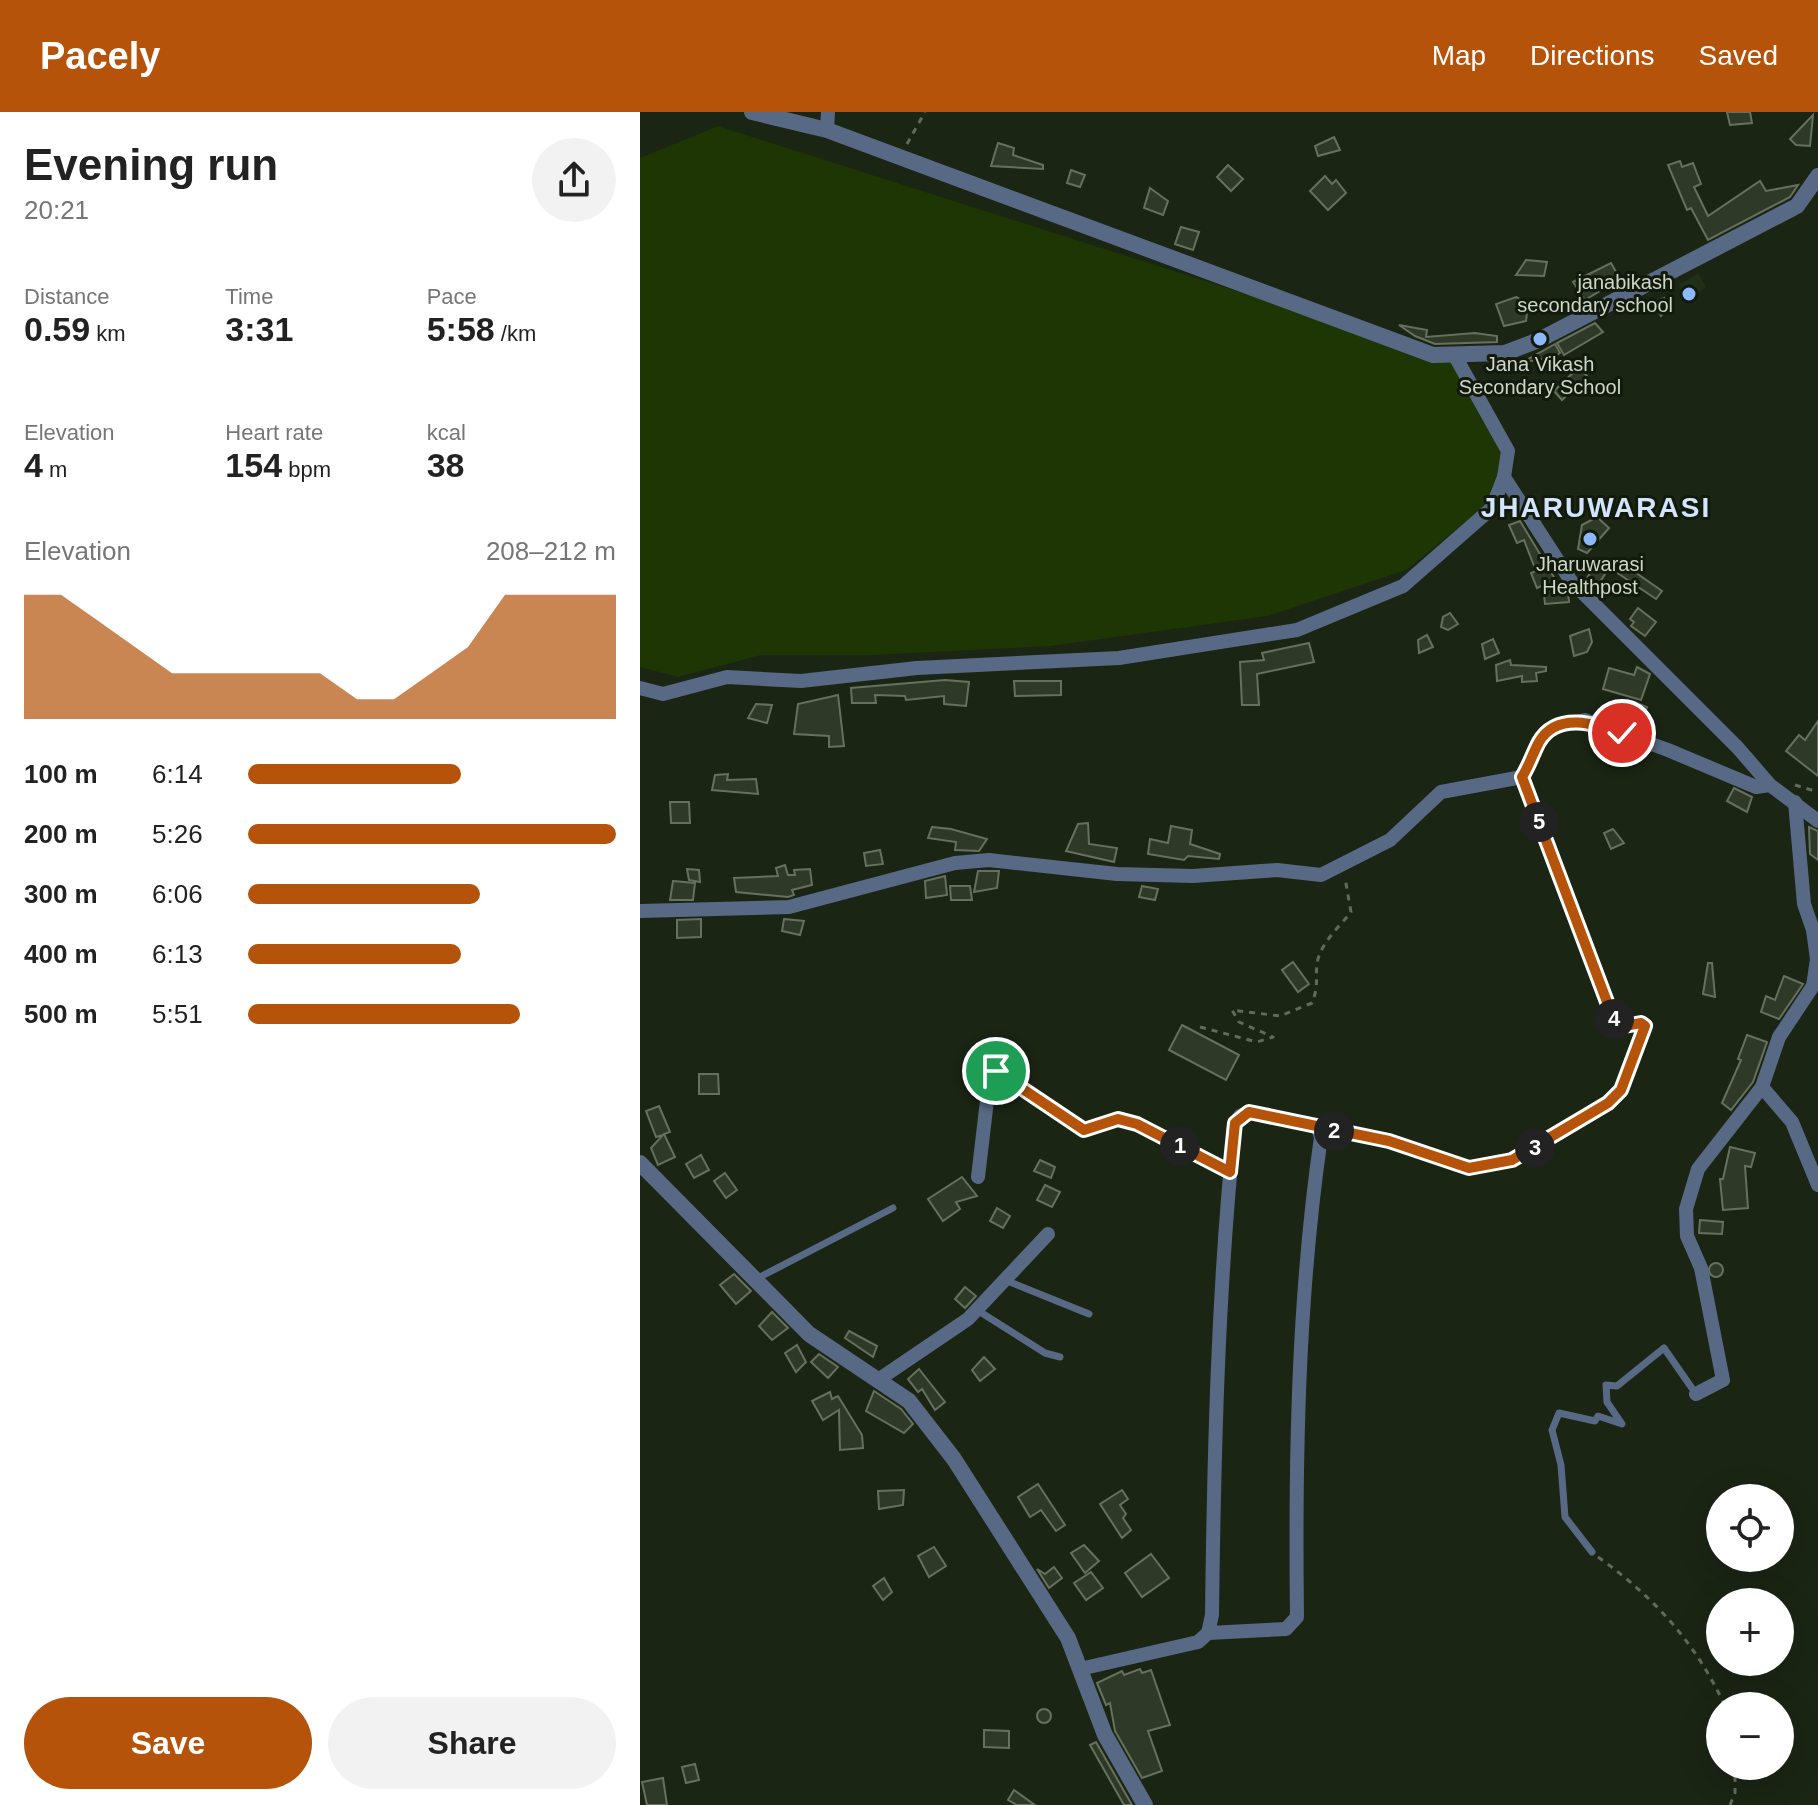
<!DOCTYPE html>
<html lang="en">
<head>
<meta charset="utf-8">
<style>
	body { margin:0; font-family:Arial,sans-serif; background:#f2f2f2; color:#222; height:100vh; display:flex; flex-direction:column; font-size:30px; white-space:nowrap }
	* { box-sizing:border-box; margin:0 }
	p { font-size:26px; color:#767676 }
	.icon { flex:none; width:44px; height:44px; fill:none; stroke:currentColor; stroke-width:2; stroke-linecap:round; stroke-linejoin:round }
	.map { position:relative; flex:1; overflow:hidden }
	.drawer { display:flex; flex-direction:column; background:#fff; width:640px }
	.drawer>* { flex:none }
	.controls { position:absolute; left:1066px; top:1372px; display:grid; gap:16px }
	.controls a { display:grid; place-items:center; width:88px; height:88px; border-radius:50%; background:#fff; box-shadow:0 8px 32px #0002; font-size:40px }
	.pin { position:absolute; display:grid; place-items:center; width:68px; height:68px; color:#fff; margin:-34px; border:4px solid #fff; border-radius:50%; box-shadow:0 2px 8px #0007 }
	.km { position:absolute; width:40px; height:40px; margin:-20px; border-radius:50%; background:#222; color:#fff; font-size:22px; line-height:40px; text-align:center }
	.round { display:grid; place-items:center; flex:none; width:84px; height:84px; border-radius:42px; background:#f2f2f2 }
	.overview { display:flex; align-items:center; justify-content:space-between; height:136px; padding:0 24px }
	h1 { font-size:44px; font-weight:800; line-height:60px }
	.metrics { display:grid; grid-template-columns:repeat(3,1fr); gap:12px; height:136px; padding:8px 24px }
	.metrics div { display:grid; align-content:center }
	.metrics b { font-size:34px; font-weight:800 }
	.metrics small { font-size:22px; font-weight:400 }
	.metrics p { font-size:22px }
	.chart { height:224px; padding:16px 24px }
	.chart p { display:flex; justify-content:space-between }
	.chart svg { width:100%; height:144px; margin-top:8px; fill:#b45309; opacity:.7 }
	.action { display:flex; gap:16px; margin-top:auto; padding:16px 24px }
	.action a { flex:1; height:92px; border-radius:48px; background:#b45309; color:#fff; font-size:32px; font-weight:800; line-height:92px; text-align:center }
	.action a+a { background:#f2f2f2; color:#222 }
	ul { padding:0 24px; list-style:none; font-size:26px }
	li { display:grid; grid-template-columns:128px 96px 1fr; align-items:center; height:60px }
	li i { height:20px; border-radius:10px; background:#b45309 }
	header { display:flex; align-items:center; gap:48px; box-sizing:border-box; height:112px; padding:0 40px; background:#b45309; color:#fff }
	header strong { font-size:38px }
	nav { display:flex; gap:44px; margin-inline-start:auto; font-size:28px }
	main { display:flex; flex:1; min-height:0 }
	.map>svg:first-child { display:block }
</style>
</head>
<body>
<header>
<strong>Pacely</strong>
<nav><a>Map</a><a>Directions</a><a>Saved</a></nav>
</header>
<main>
<section class="drawer">
<div class="overview"><div><h1>Evening run</h1><p>20:21</p></div><a class="round"><svg class="icon" aria-label="share" viewBox="0 0 24 24"><path d="M12 15V3M7 8l5-5 5 5M5 13v7h14v-7"/></svg></a></div>
<div class="metrics">
<div><p>Distance</p><b>0.59<small> km</small></b></div>
<div><p>Time</p><b>3:31</b></div>
<div><p>Pace</p><b>5:58<small> /km</small></b></div>
</div>
<div class="metrics">
<div><p>Elevation</p><b>4<small> m</small></b></div>
<div><p>Heart rate</p><b>154<small> bpm</small></b></div>
<div><p>kcal</p><b>38</b></div>
</div>
<div class="chart"><p><span>Elevation</span>208–212 m</p>
<svg viewBox="0 0 160 44" preserveAspectRatio="none"><path d="M0 44V6L10 6L20 14L30 22L40 30L50 30L60 30L70 30L80 30L90 38L100 38L110 30L120 22L130 6L140 6L150 6L160 6V44z"/></svg>
</div>
<ul>
<li><b>100 m</b>6:14<i style="width:58%"></i></li>
<li><b>200 m</b>5:26<i style="width:100%"></i></li>
<li><b>300 m</b>6:06<i style="width:63%"></i></li>
<li><b>400 m</b>6:13<i style="width:58%"></i></li>
<li><b>500 m</b>5:51<i style="width:74%"></i></li>
</ul>
<div class="action"><a>Save</a><a>Share</a></div>
</section>
<div class="map">
<svg width="1178" height="1693" viewBox="0 0 1178 1693">
	<rect width="100%" height="100%" fill="#1b2514"/>
	<path fill="#222f18" d="M1058,161L1066,175L1045,189L1039,173Z"/>
	<path fill="#1d3603" d="M78,14L820,250L865,336L857,385L766,458L628,504L410,534L233,543H121L38,565L0,555V46Z"/>
	<g fill="#2e3927" stroke="#65715d" stroke-width="2">
		<path d="M1087,0H1110L1112,11L1090,13Z"/>
		<path d="M1173,3L1170,34L1156,33L1150,27Z"/>
		<path d="M694,25L700,38L678,44L675,34Z"/>
		<path d="M358,31L374,36L373,43L403,53V57L351,54Z"/>
		<path d="M1040,49L1042,55L1053,51L1061,72L1054,75L1068,104L1120,69L1126,79L1158,73L1150,85L1068,128L1051,96L1047,98L1028,53Z"/>
		<path d="M588,53L603,67L591,79L577,65Z"/>
		<path d="M431,58L445,63L440,75L427,71Z"/>
		<path d="M685,64L692,72L696,68L706,81L688,98L670,79Z"/>
		<path d="M510,76L528,89L523,103L504,96Z"/>
		<path d="M541,115L559,120L553,138L535,132Z"/>
		<path d="M886,148L907,150L904,164L876,163Z"/>
		<path d="M971,151L980,167L945,188L933,170Z"/>
		<path d="M876,185L888,191L886,209L864,214L856,192Z"/>
		<path d="M1024,186L1029,196L1021,204L1013,191Z"/>
		<path d="M955,211L963,220L924,243L917,231Z"/>
		<path d="M759,213L787,218L786,225L835,221L857,224V230L795,232L775,224Z"/>
		<path d="M915,232L920,241L912,246L883,250Z"/>
		<path d="M939,255L947,264L922,288L914,279Z"/>
		<path d="M957,405L969,416L947,441L938,437L942,413Z"/>
		<path d="M880,409L923,480H928L929,490L905,492L903,473L897,476L891,461L896,459L884,428L877,431L869,413Z"/>
		<path d="M979,449L1022,479L1016,487L973,458Z"/>
		<path d="M954,455L965,462L958,473L947,466Z"/>
		<path d="M998,496L1016,510L1005,524L991,514L994,510L990,507Z"/>
		<path d="M810,501L818,512L808,518L801,515L803,505Z"/>
		<path d="M949,517L952,530L947,540L934,544L930,524Z"/>
		<path d="M787,523L793,535L779,541L778,528Z"/>
		<path d="M853,527L859,541L845,547L842,532Z"/>
		<path d="M669,531L674,550L617,562L619,593H602L600,550L624,548L622,541Z"/>
		<path d="M870,548L871,553L906,555V559L896,561L897,569L882,570V564L857,569L856,553Z"/>
		<path d="M997,555L1010,562L1001,588L963,577L969,556L994,563Z"/>
		<path d="M305,568L329,570L326,594L304,592V584L266,588L265,584L235,583L236,591H212L211,576Z"/>
		<path d="M374,569H421V583L375,584Z"/>
		<path d="M198,583L204,634L189,635V624L154,622L158,592Z"/>
		<path d="M992,589L1007,595L1001,611L986,606Z"/>
		<path d="M116,592L132,593L127,611L108,606Z"/>
		<path d="M1178,609V664L1146,639L1159,623L1165,628Z"/>
		<path d="M88,662L87,668L116,667L118,682L72,678L75,663Z"/>
		<path d="M1094,676L1112,685L1107,700L1087,689Z"/>
		<path d="M30,690H49L50,711H31Z"/>
		<path d="M448,711L449,732L477,736L474,750L426,739L438,712Z"/>
		<path d="M531,714L552,718L550,732L580,742L579,747L548,744L544,748L508,742L510,727L528,731Z"/>
		<path d="M292,715L311,717L347,727L339,739L315,738L316,730L288,726Z"/>
		<path d="M1169,715L1178,719V748L1170,742Z"/>
		<path d="M973,717L984,731L971,737L964,721Z"/>
		<path d="M240,738L243,752L226,754L224,741Z"/>
		<path d="M145,753L148,763H155L154,758L170,757L172,773L152,778L154,783L148,785L96,780L94,766L138,764L136,756Z"/>
		<path d="M47,757L59,758L60,770L49,768Z"/>
		<path d="M338,759H359L357,776L334,780Z"/>
		<path d="M305,764L307,783L286,786L285,769Z"/>
		<path d="M33,769L55,771L53,788H30Z"/>
		<path d="M310,774H330L332,788H311Z"/>
		<path d="M502,774L518,777L515,788L499,785Z"/>
		<path d="M61,807V825L37,826V808Z"/>
		<path d="M144,807L164,809L160,823L142,819Z"/>
		<path d="M653,850L669,872L658,880L642,858Z"/>
		<path d="M1068,851H1072L1075,885L1063,882Z"/>
		<path d="M1144,864L1163,872L1139,907L1121,900L1126,884L1135,888Z"/>
		<path d="M542,913L599,943L586,968L529,938Z"/>
		<path d="M1107,923L1127,930L1113,970L1091,998L1082,991L1101,948L1098,947Z"/>
		<path d="M59,962H78L79,982H59Z"/>
		<path d="M19,994L30,1020L24,1022L35,1045L18,1053L11,1036L23,1023L16,1025L6,999Z"/>
		<path d="M1090,1035L1115,1041L1111,1055L1105,1054L1108,1096L1083,1098L1080,1067H1083Z"/>
		<path d="M61,1043L69,1058L54,1066L46,1052Z"/>
		<path d="M400,1048L415,1055L411,1066L394,1059Z"/>
		<path d="M85,1061L97,1078L86,1086L74,1069Z"/>
		<path d="M322,1065L337,1084L316,1090L320,1097L303,1109L288,1087Z"/>
		<path d="M405,1073L420,1080L412,1095L397,1088Z"/>
		<path d="M357,1096L370,1104L363,1116L350,1109Z"/>
		<path d="M1060,1108L1083,1110L1082,1122L1059,1121Z"/>
		<circle cx="1076" cy="1158" r="7"/>
		<path d="M94,1162L111,1179L96,1192L80,1173Z"/>
		<path d="M325,1175L336,1184L325,1196L315,1187Z"/>
		<path d="M132,1200L148,1216L132,1228L119,1214Z"/>
		<path d="M209,1219L237,1234L233,1245L205,1226Z"/>
		<path d="M157,1233L166,1250L156,1260L145,1241Z"/>
		<path d="M179,1242L198,1255L188,1266L171,1250Z"/>
		<path d="M344,1245L355,1257L340,1269L332,1258Z"/>
		<path d="M279,1257L305,1290L295,1298L282,1277L278,1280L268,1267Z"/>
		<path d="M234,1279L261,1297L273,1312L264,1321L226,1299Z"/>
		<path d="M190,1280L192,1287L198,1284L222,1323L223,1336L200,1338L199,1298L183,1308L172,1289Z"/>
		<path d="M398,1372L425,1413L416,1419L401,1398L390,1405L378,1385Z"/>
		<path d="M264,1378L263,1393L239,1397L238,1379Z"/>
		<path d="M482,1378L488,1387L480,1393L486,1402L483,1406L491,1418L482,1426L460,1392Z"/>
		<path d="M444,1433L459,1449L445,1461L431,1441Z"/>
		<path d="M294,1435L306,1454L289,1465L278,1444Z"/>
		<path d="M511,1442L529,1466L502,1485L485,1461Z"/>
		<path d="M414,1455L422,1466L409,1476L397,1457L405,1462Z"/>
		<path d="M451,1460L463,1476L446,1488L434,1471Z"/>
		<path d="M244,1466L252,1480L243,1488L233,1474Z"/>
		<path d="M500,1557L502,1561L511,1558L530,1613L508,1619L522,1659L502,1666L475,1619L470,1591L466,1593L457,1571L482,1559L484,1563Z"/>
		<circle cx="404" cy="1604" r="7"/>
		<path d="M344,1618L369,1619V1636L344,1635Z"/>
		<path d="M456,1630L492,1693H484L450,1633Z"/>
		<path d="M55,1652L59,1668L46,1671L42,1655Z"/>
		<path d="M23,1666L27,1693H7L2,1670Z"/>
		<path d="M374,1678L395,1693H377L368,1688Z"/>
	</g>
	<g fill="none" stroke-linecap="round" stroke-linejoin="round">
		<g stroke="#626a5c" stroke-width="3" stroke-dasharray="6 6" stroke-linecap="butt">
			<path d="M267,32L285,0"/>
			<path d="M1155,673L1178,680"/>
			<path d="M560,915L617,930L633,925L599,910L592,898L640,904L672,891C680,871 674,864 678,847C683,829 700,814 711,800L705,766"/>
			<path d="M958,1445C1014,1485 1056,1531 1085,1594"/>
			<path d="M1090,1693L1095,1681V1654"/>
		</g>
		<g stroke="#586985" stroke-width="7">
			<path d="M116,1167L253,1096"/>
			<path d="M365,1168L449,1202"/>
			<path d="M337,1198L405,1241L420,1245"/>
			<path d="M952,1440L925,1405L921,1353L912,1318L919,1301L955,1309L958,1304L982,1312L967,1290L966,1273L977,1274L1024,1236L1056,1282"/>
		</g>
		<g stroke="#586985" stroke-width="14">
			<path d="M187,18L188,0"/>
			<path d="M815,244L868,339L864,365L931,469L1098,636L1130,673L1178,709"/>
			<path d="M0,576L23,582L87,565L161,569L277,556L479,546L657,518L763,474L852,396L864,365"/>
			<path d="M1155,690L1164,792L1173,818L1177,847L1173,874L1139,925L1122,975L1152,1010L1178,1073"/>
			<path d="M0,799L149,795L315,751L349,748L477,762L553,764L637,758L681,763L750,728L801,680L882,665L900,627L915,615L945,608L1028,638L1116,675L1130,673"/>
			<path d="M338,1065L350,963L356,959L444,1018L478,1007L497,1012L590,1060"/>
			<path d="M238,1268L328,1207L408,1122"/>
			<path d="M1056,1282L1083,1268L1061,1156L1047,1124L1046,1097L1058,1057L1122,975"/>
			<path d="M568,1521L646,1517L657,1505C655,1345 658,1184 681,1025L678,1017"/>
			<path d="M440,1557L558,1530L568,1521L572,1503C574,1339 578,1174 595,1011L600,1004L609,1000L749,1029L829,1056L872,1048L968,991L981,978L1005,914L1001,911L979,915L975,911L882,665"/>
		</g>
		<g stroke="#586985" stroke-width="16">
			<path d="M112,0L187,18L793,243L865,241L899,228L1157,94L1178,64"/>
			<path d="M0,1051L169,1222L269,1289L314,1347L428,1526L465,1623L505,1693"/>
		</g>
	</g>
	<g fill="none" stroke-linecap="round" stroke-linejoin="round">
		<g stroke="#fff" stroke-width="16">
			<path id="route" d="M356,959L444,1018L478,1007L497,1012L590,1060L595,1011L609,1000L749,1029L829,1056L872,1048L968,991L981,978L1005,914L1001,911L979,915L975,911L882,665C889,654 893,641 899,630C917,599 956,612 982,621"/>
		</g>
		<use href="#route" stroke="#b45309" stroke-width="10"/>
	</g>
	<g fill="#8eb8fd" stroke="#121b0b" stroke-width="3">
		<circle cx="1049" cy="182" r="8"/>
		<circle cx="900" cy="227" r="8"/>
		<circle cx="950" cy="427" r="8"/>
	</g>
	<g text-anchor="middle" dominant-baseline="central" stroke-width="6" stroke-linejoin="round" paint-order="stroke">
		<g font-size="20" fill="#ced5ca" stroke="#121b0b">
			<text x="1033" y="170" text-anchor="end">janabikash<tspan x="1033" dy="23">secondary school</tspan></text>
			<text x="900" y="252">Jana Vikash<tspan x="900" dy="23">Secondary School</tspan></text>
			<text x="950" y="452">Jharuwarasi<tspan x="950" dy="23">Healthpost</tspan></text>
		</g>
		<g font-size="28" font-weight="bold" letter-spacing="2" fill="#d4e4fe" stroke="#121b0b">
			<text x="956" y="395">JHARUWARASI</text>
		</g>
	</g>
</svg>
<div class="controls">
<a><svg class="icon" aria-label="locate" viewBox="0 0 24 24"><circle cx="12" cy="12" r="6"/><path d="M12 2v4M12 18v4M2 12h4M18 12h4"/></svg></a>
<a>+</a>
<a>−</a>
</div>
<div class="pin" style="left:356px;top:959px;background:#1e9e55"><svg class="icon" aria-label="arrive" viewBox="0 0 24 24"><path d="M6 21V4h12l-3 4 3 4H6"/></svg></div>
<div class="pin" style="left:982px;top:621px;background:#d93025"><svg class="icon" aria-label="check" viewBox="0 0 24 24"><path d="M5 12l5 5 9-10"/></svg></div>
<b class="km" style="left:540px;top:1034px">1</b>
<b class="km" style="left:694px;top:1019px">2</b>
<b class="km" style="left:895px;top:1036px">3</b>
<b class="km" style="left:974px;top:907px">4</b>
<b class="km" style="left:899px;top:710px">5</b>
</div>
</main>
</body>
</html>
